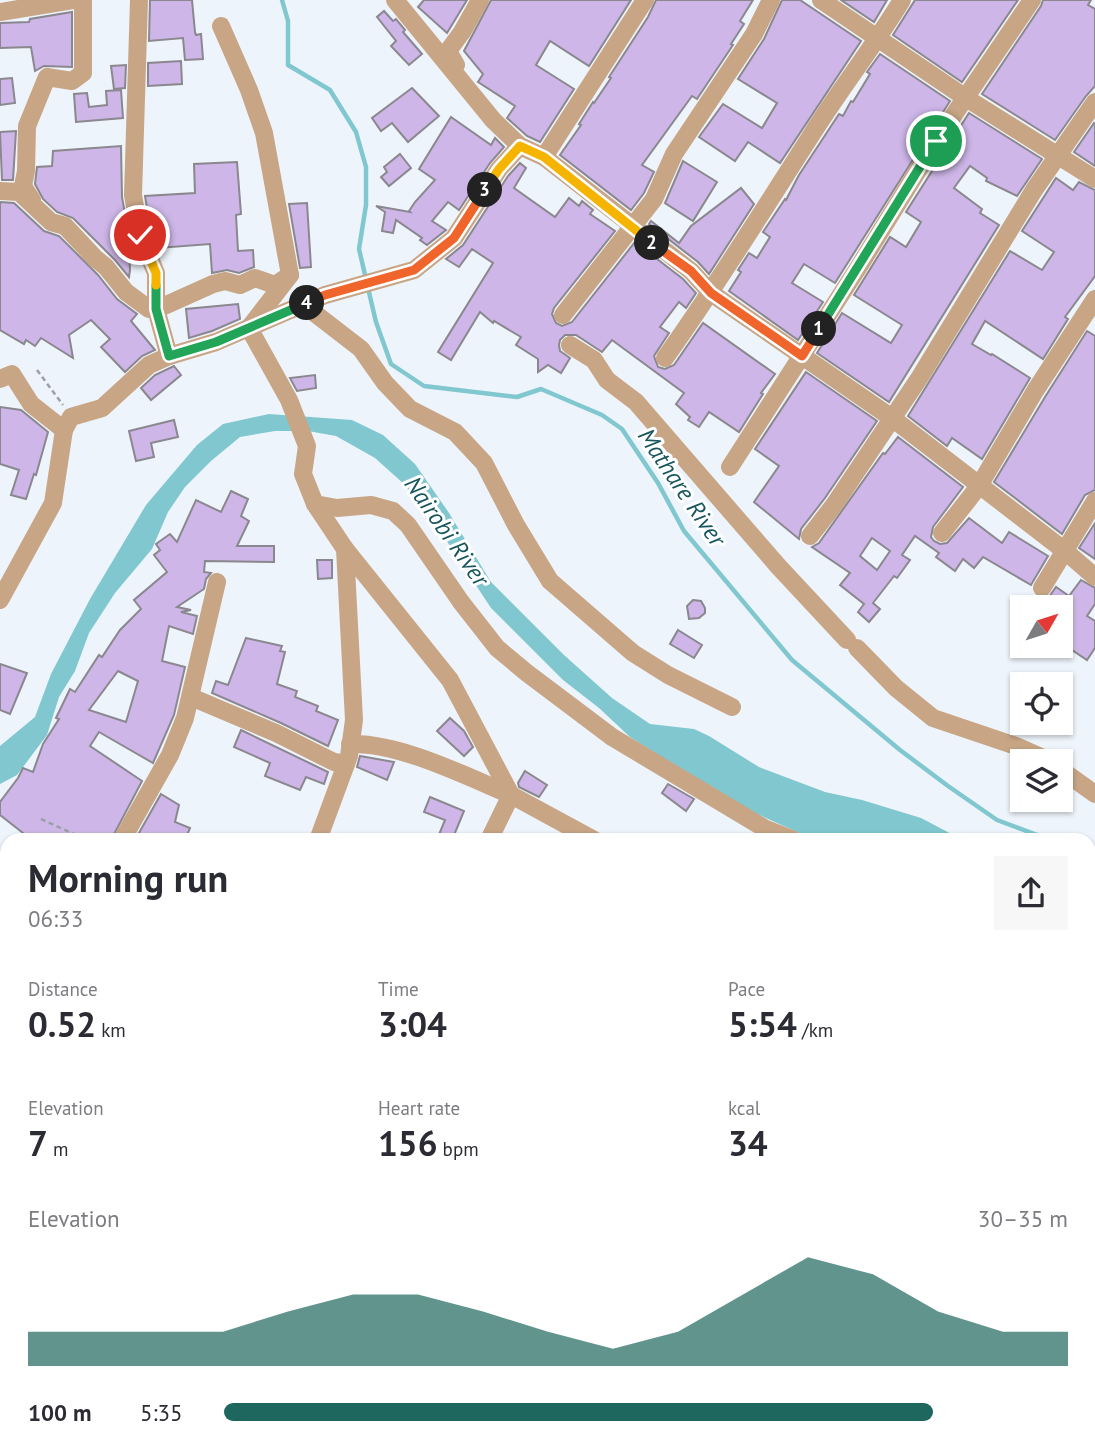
<!DOCTYPE html>
<html lang="en">
<head>
<meta charset="utf-8">
<style>
	body { margin:0; font-family:"PT Sans",sans-serif; background:#f7f7f7; color:#2b2b33; height:100vh; display:flex; flex-direction:column; font-size:26px; white-space:nowrap }
	* { box-sizing:border-box; margin:0 }
	p { font-size:23px; color:#7c7c81 }
	.icon { flex:none; width:38px; height:38px; fill:none; stroke:currentColor; stroke-width:2; stroke-linecap:round; stroke-linejoin:round }
	.map { position:relative; flex:1; overflow:hidden }
	.drawer { position:absolute; left:0px; top:833px; width:1096px; height:621px; display:flex; flex-direction:column; background:#fff; border-radius:21px 21px 0 0; box-shadow:0 2px 5px #0004 }
	.drawer>* { flex:none }
	.needle { width:46px; rotate:51deg }
	.tools { position:absolute; left:1010px; top:595px; display:grid; gap:14px }
	.tools a { display:grid; place-items:center; width:63px; height:63px; border-radius:0px; background:#fff; box-shadow:0 2px 5px #0004; font-size:35px }
	.pin { position:absolute; display:grid; place-items:center; width:60px; height:60px; color:#fff; margin:-30px; border:4px solid #fff; border-radius:50%; box-shadow:0 2px 7px #0007 }
	.km { position:absolute; width:35px; height:35px; margin:-18px; border-radius:50%; background:#222; color:#fff; font-size:19px; line-height:35px; text-align:center }
	.round { display:grid; place-items:center; flex:none; width:74px; height:74px; border-radius:0px; background:#f7f7f7 }
	.summary { display:flex; align-items:center; justify-content:space-between; height:119px; padding:0 28px }
	h1 { font-size:38px; font-weight:700; line-height:52px }
	.figures { display:grid; grid-template-columns:repeat(3,1fr); gap:10px; height:119px; padding:7px 28px }
	.figures div { display:grid; align-content:center }
	.figures b { font-size:35px; font-weight:700 }
	.figures small { font-size:19px; font-weight:400 }
	.figures p { font-size:19px }
	.chart { height:196px; padding:14px 28px }
	.chart p { display:flex; justify-content:space-between }
	.chart svg { width:100%; height:126px; margin-top:7px; fill:#1e675e; opacity:.7 }
	ul { padding:0 28px; list-style:none; font-size:23px }
	li { display:grid; grid-template-columns:112px 84px 1fr; align-items:center; height:52px }
	li i { height:18px; border-radius:9px; background:#1e675e }
	.map>svg:first-child { display:block }
</style>
</head>
<body>
<div class="map">
<svg width="1095" height="1453" viewBox="0 0 1095 1453">
	<rect width="100%" height="100%" fill="#eef4fb"/>
	<path fill="#80c7d0" d="M269,414L352,420L383,435L415,464L449,513L491,582L564,655L612,698L650,724L694,729L709,736L759,767L825,792L862,800L921,818L963,840H815L737,805L630,737L599,708L563,680L491,608L433,520L404,484L375,458L336,436L308,431H275L240,437L211,461L185,487L168,512L152,549L115,593L89,633L75,671L59,697L47,735L17,775L0,784V746L35,717L51,674L90,599L146,505L197,445L223,424Z"/>
	<g fill="none" stroke-linecap="round" stroke-linejoin="round">
		<g stroke="#80c7d0" stroke-width="4.5">
			<path d="M282,0L288,21V65L330,90L356,132L366,167V205L359,249L366,279"/>
			<path d="M368,288L376,322L391,364L424,386L517,397L541,389L602,415L622,429L658,483L684,531L792,660L900,750L948,786L997,820L1051,840"/>
			<path d="M1088,868L1095,872"/>
			<path d="M1088,1204L1095,1196"/>
		</g>
	</g>
	<g fill="#ceb7e8" stroke="#8a878e" stroke-width="2" fill-rule="evenodd">
		<path d="M150,0H192L195,32L196,35L201,34L203,59L185,60L183,38L149,41Z"/>
		<path d="M424,0H467L447,33L418,7Z"/>
		<path d="M491,0H631L589,66L550,41L536,65L574,89L540,142L527,136L507,118L515,106L478,82L483,74L464,51Z"/>
		<path d="M656,0H753L740,21L744,24L731,44L733,45L697,99L692,96L642,165L654,172L644,193L631,210L560,155L581,125L579,124L593,102L594,103L611,78L609,77L648,17Z"/>
		<path d="M782,0H800L861,41L780,163L748,142L735,161L699,137L723,104L762,128L777,103L738,79L764,39Z"/>
		<path d="M841,0H887L874,22Z"/>
		<path d="M915,0H1018L962,82L893,35Z"/>
		<path d="M1043,0H1091L1088,5L1095,9V86L1086,96L1055,140L982,94L1041,6Z"/>
		<path d="M384,11L393,21L396,19L405,30L403,32L422,54L409,65L391,46L396,41L377,17Z"/>
		<path d="M72,12V67L44,66L35,71L31,47L0,48V23L29,22L30,19Z"/>
		<path d="M880,54L950,101L835,283L804,264L792,283L823,302L798,340L729,291L741,272L738,270L749,253L757,258L770,237L763,232L785,199L786,200L799,175L839,114L843,116L851,101L853,102L870,74L867,72Z"/>
		<path d="M181,61L182,84L148,86V63Z"/>
		<path d="M126,65L125,88L114,89L111,66Z"/>
		<path d="M12,78L15,103L0,105V79Z"/>
		<path d="M412,88L439,116L408,142L392,123L381,131L372,118Z"/>
		<path d="M121,90L123,118L76,122L74,94L87,93L89,107L107,105L106,91Z"/>
		<path d="M969,113L1042,159L1017,196L986,181L987,178L970,166L954,188L982,209L980,213L999,225L889,402L817,353L842,313L891,343L902,325L854,295L890,237L906,247L921,222L906,212Z"/>
		<path d="M451,117L491,145L495,138L504,147L490,163L459,210L448,202L432,221L446,230L427,245L420,240L422,238L396,220L393,233L382,231L385,212L376,206L410,212L409,211L415,202L435,180L419,169Z"/>
		<path d="M1094,123L1095,124V166L1074,152Z"/>
		<path d="M16,131L13,180H2L0,132Z"/>
		<path d="M121,146L122,197L129,237L134,249H129L130,270L129,277L115,260L73,218L57,212L43,199L35,184L37,167L52,166L53,151Z"/>
		<path d="M400,154L411,168L389,186L381,177L387,172L384,167Z"/>
		<path d="M683,161L717,182L693,221L665,203Z"/>
		<path d="M237,162L241,214L236,215L238,251L253,250L254,267L239,273L227,270L212,273L210,244L158,248L151,232L145,196L195,193L194,164Z"/>
		<path d="M520,163L526,168L514,188L555,217L569,198L579,206L582,201L593,210L590,214L615,231L554,308L552,314L556,323L562,326L572,322L635,242L683,279L696,293L686,308L679,302L660,327L669,333L654,356L658,367L665,369L674,365L703,323L775,374L761,393L763,394L739,432L709,412L699,427L688,420L690,417L676,404L684,393L612,340L602,352L576,335H565L560,340L559,345L560,351L570,358L561,373L548,365L538,372V359L516,345L521,337L494,321L493,323L480,312L451,360L438,352L493,263L472,249L459,267L446,259L463,245L508,176Z"/>
		<path d="M1056,178L1073,190L1079,182L1095,190V276L1065,317L1068,319L1043,359L985,321L972,344L991,355L992,354L1030,378L982,459L952,438L947,446L908,416L1010,251L1042,270L1054,252L1022,231Z"/>
		<path d="M741,188L754,204L709,274L698,262L649,224L651,221L679,243L691,226Z"/>
		<path d="M0,202L14,203L44,231L59,236L98,275L117,299L137,314L131,321L155,350L142,356L125,372L101,347L110,339L91,320L69,335L73,358L41,338L35,346L26,340L24,344L0,330Z"/>
		<path d="M307,203L311,267L300,268L289,204Z"/>
		<path d="M238,304L240,319L212,331L189,338L186,309Z"/>
		<path d="M1087,331L1095,336V490L1085,495L1062,534L994,482L1045,397Z"/>
		<path d="M174,366L181,375L151,400L141,388L155,375Z"/>
		<path d="M806,372L877,421L825,498L801,529L799,539L754,502L779,466L755,449Z"/>
		<path d="M315,375L316,388L297,391L290,378Z"/>
		<path d="M0,407L21,410L48,432L36,475L34,474L26,499L11,495L19,470L0,464Z"/>
		<path d="M174,420L178,437L151,443L154,457L136,461L129,431Z"/>
		<path d="M898,437L963,487L933,527L931,537L934,541L940,544L947,543L969,518L1002,543L1009,532L1048,556L1031,585L983,557L974,568L963,559L955,571L936,557L939,553L915,536L902,555L910,560L897,578L894,576L873,603L880,609L869,622L858,612L864,604L840,585L850,573L812,547L819,543L883,453L885,454ZM872,538L890,551L877,570L860,556Z"/>
		<path d="M231,491L248,499L241,516L249,521L237,546H274V562L205,561L204,572L211,573L206,579L204,589L177,607L191,610L181,612L197,616L193,634L169,626L162,661L185,667L174,715L153,763L99,732L90,746L142,781L111,840H32L0,815V802L18,778L23,768L33,772L43,744L59,719L56,718L70,689L75,692L99,655L102,657L120,630L141,609L134,600L167,572L154,555L160,550L156,544L170,534L177,542L196,500L221,512ZM118,671L138,681L126,722L89,710Z"/>
		<path d="M1095,523V559L1079,548Z"/>
		<path d="M317,560H332V578L318,579Z"/>
		<path d="M1081,580L1095,588V604L1087,616L1095,621V648L1087,660L1060,642V605L1049,597L1056,587L1069,596Z"/>
		<path d="M693,600L701,601L705,608V613L699,618L689,619L687,606Z"/>
		<path d="M678,630L702,645L694,658L670,644Z"/>
		<path d="M246,638L282,646L280,651L285,652L277,684L297,691L295,697L318,706L316,711L338,720L328,746L281,723L212,693L216,681L228,685Z"/>
		<path d="M0,664L27,673L10,714L0,710Z"/>
		<path d="M450,718L464,731L473,747L464,756L437,731Z"/>
		<path d="M241,730L328,772L324,784L306,777L300,790L265,776L270,763L234,747Z"/>
		<path d="M360,756L394,762L387,780L357,767Z"/>
		<path d="M525,771L547,785L539,797L519,787L518,783Z"/>
		<path d="M668,784L694,799L686,811L662,793Z"/>
		<path d="M161,794L179,805L175,822L190,828L185,840H135Z"/>
		<path d="M430,797L464,811L452,840L438,837L445,820L424,812Z"/>
	</g>
	<g fill="none" stroke-linecap="round" stroke-linejoin="round">
		<g stroke="#9ca0a6" stroke-width="2.5" stroke-dasharray="5 3.5" stroke-linecap="butt">
			<path d="M37,370L63,405"/>
			<path d="M41,819L87,840"/>
		</g>
		<g stroke="#c7a585" stroke-width="18">
			<path d="M139,0L133,195L140,235L156,273V309L169,356"/>
			<path d="M395,0L493,120L520,146L544,157L645,0"/>
			<path d="M821,0L966,98L1095,179"/>
			<path d="M0,12L73,0"/>
			<path d="M221,26L249,90L264,133L290,275"/>
			<path d="M456,65L448,51L462,32L480,0"/>
			<path d="M544,157L691,271L711,293L892,418L1065,551L1095,577"/>
			<path d="M0,191L19,192L51,222L65,226L95,258L106,267L126,292L149,309L164,306L213,284L225,281L240,285L255,278L275,285L290,275L249,328L289,400L307,446L303,474L315,504L345,549L450,680L511,795L594,840"/>
			<path d="M32,200L23,186L26,171L27,126L47,77L72,81L83,73V0"/>
			<path d="M304,305L361,349L385,383L410,409L455,432L484,463L516,525L550,581L633,653L668,675L732,707"/>
			<path d="M563,315L654,199L674,154L754,34L771,0"/>
			<path d="M570,345L594,360L607,380L636,402L778,566L847,640"/>
			<path d="M665,358C717,285 764,209 812,134C841,88 874,46 902,0"/>
			<path d="M0,379L12,374L31,404L64,430L71,417L102,408L149,365L169,356L216,342L325,295L414,270L454,238L499,169L520,146"/>
			<path d="M730,467L860,265L936,141L1032,0"/>
			<path d="M315,504L337,508L371,505L393,511L408,525L461,602L497,648L527,673L612,737L764,828L794,840"/>
			<path d="M942,533L979,486L1035,391L1095,299"/>
			<path d="M810,536L834,505L920,377L1034,190L1095,102"/>
			<path d="M1042,588L1095,501"/>
			<path d="M0,600L53,503L64,430"/>
			<path d="M857,648L896,688L933,718L1016,746L1050,761"/>
			<path d="M191,697L276,733L334,762L346,764"/>
			<path d="M350,744C398,742 466,776 511,795L489,840"/>
			<path d="M1060,769L1095,794"/>
			<path d="M122,840L170,755L185,718L217,582"/>
			<path d="M318,840L349,756L354,720L345,549"/>
			<path d="M0,934L7,937"/>
			<path d="M0,1020L7,1010"/>
			<path d="M1088,1040L1095,1032"/>
			<path d="M1088,1119L1095,1121"/>
			<path d="M1011,1453L1015,1447"/>
		</g>
	</g>
	<g fill="none" stroke-linecap="round" stroke-linejoin="round">
		<g stroke="#fff" stroke-width="14">
			<path id="split-1" d="M819,329L936,141"/>
		</g>
		<g stroke="#fff" stroke-width="14">
			<path id="split-2" d="M652,243L691,271L711,293L802,356L819,329"/>
		</g>
		<g stroke="#fff" stroke-width="14">
			<path id="split-3" d="M485,190L499,169L520,146L544,157L652,243"/>
		</g>
		<g stroke="#fff" stroke-width="14">
			<path id="split-4" d="M307,303L325,295L414,270L454,238L485,190"/>
		</g>
		<g stroke="#fff" stroke-width="14">
			<path id="split-5" d="M156,285V309L169,356L216,342L307,303"/>
		</g>
		<g stroke="#fff" stroke-width="14">
			<path id="split-6" d="M140,235L156,273V285"/>
		</g>
		<use href="#split-1" stroke="#22a559" stroke-width="9"/>
		<use href="#split-2" stroke="#f0652b" stroke-width="9"/>
		<use href="#split-3" stroke="#f5b400" stroke-width="9"/>
		<use href="#split-4" stroke="#f0652b" stroke-width="9"/>
		<use href="#split-5" stroke="#22a559" stroke-width="9"/>
		<use href="#split-6" stroke="#f5b400" stroke-width="9"/>
	</g>
	<g text-anchor="middle" dominant-baseline="central" stroke-width="6" stroke-linejoin="round" paint-order="stroke">
		<g font-size="24" font-style="italic" fill="#16555b" stroke="#fff">
			<text transform="translate(682 487) rotate(56)">Mathare River</text>
			<text transform="translate(447 531) rotate(55)">Nairobi River</text>
		</g>
	</g>
</svg>
<div class="tools">
<a><svg class="needle" viewBox="-14 -14 28 28"><path d="M0-13l5 13h-10z" fill="#e53935"/><path d="M0 13l5-13h-10z" fill="#7c7c81"/></svg></a>
<a><svg class="icon" aria-label="locate" viewBox="0 0 24 24"><circle cx="12" cy="12" r="6"/><path d="M12 2v4M12 18v4M2 12h4M18 12h4"/></svg></a>
<a><svg class="icon" aria-label="layers" viewBox="0 0 24 24"><path d="M12 4l9 5-9 5-9-5zM3 14l9 5 9-5"/></svg></a>
</div>
<div class="pin" style="left:936px;top:141px;background:#1e9e55"><svg class="icon" aria-label="arrive" viewBox="0 0 24 24"><path d="M6 21V4h12l-3 4 3 4H6"/></svg></div>
<div class="pin" style="left:140px;top:235px;background:#d93025"><svg class="icon" aria-label="check" viewBox="0 0 24 24"><path d="M5 12l5 5 9-10"/></svg></div>
<b class="km" style="left:819px;top:329px">1</b>
<b class="km" style="left:652px;top:243px">2</b>
<b class="km" style="left:485px;top:190px">3</b>
<b class="km" style="left:307px;top:303px">4</b>
<section class="drawer">
<div class="summary"><div><h1>Morning run</h1><p>06:33</p></div><a class="round"><svg class="icon" aria-label="share" viewBox="0 0 24 24"><path d="M12 15V3M7 8l5-5 5 5M5 13v7h14v-7"/></svg></a></div>
<div class="figures">
<div><p>Distance</p><b>0.52<small> km</small></b></div>
<div><p>Time</p><b>3:04</b></div>
<div><p>Pace</p><b>5:54<small> /km</small></b></div>
</div>
<div class="figures">
<div><p>Elevation</p><b>7<small> m</small></b></div>
<div><p>Heart rate</p><b>156<small> bpm</small></b></div>
<div><p>kcal</p><b>34</b></div>
</div>
<div class="chart"><p><span>Elevation</span>30–35 m</p>
<svg viewBox="0 0 160 44" preserveAspectRatio="none"><path d="M0 44V32L10 32L20 32L30 32L40 25L50 19L60 19L70 25L80 32L90 38L100 32L110 19L120 6L130 12L140 25L150 32L160 32V44z"/></svg>
</div>
<ul>
<li><b>100 m</b>5:35<i style="width:84%"></i></li>
</ul>
</section>
</div>
</body>
</html>
